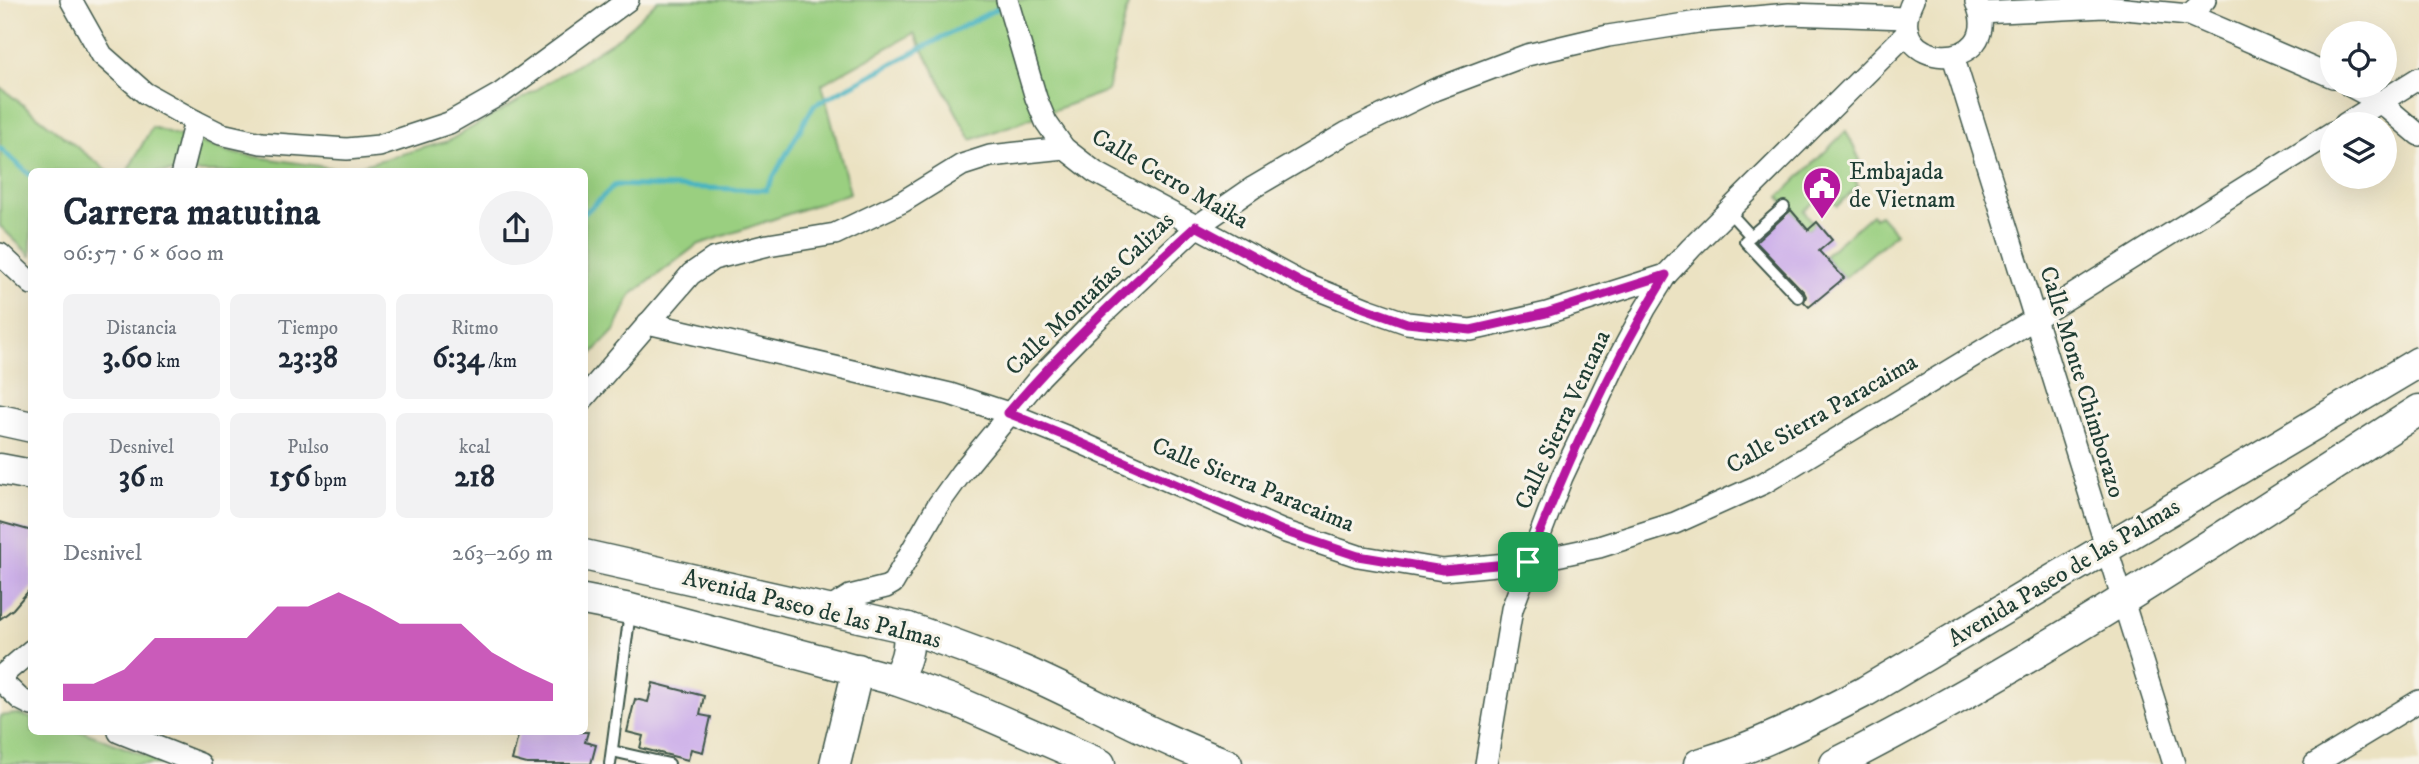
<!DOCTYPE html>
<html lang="es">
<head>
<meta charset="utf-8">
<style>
	body { margin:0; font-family:"IM FELL DW Pica",serif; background:#f2f2f3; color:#1f2937; height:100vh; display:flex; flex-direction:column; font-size:26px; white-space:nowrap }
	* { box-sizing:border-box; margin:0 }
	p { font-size:23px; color:#747a83 }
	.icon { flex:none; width:38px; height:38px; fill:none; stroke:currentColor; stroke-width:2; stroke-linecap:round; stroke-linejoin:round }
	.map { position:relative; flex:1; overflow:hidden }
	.panel { position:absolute; left:28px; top:168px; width:560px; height:567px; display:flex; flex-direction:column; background:#fff; border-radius:10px; box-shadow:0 7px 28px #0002 }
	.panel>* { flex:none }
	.controls { position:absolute; left:2320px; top:21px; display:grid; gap:14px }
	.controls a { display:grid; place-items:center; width:77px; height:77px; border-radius:50%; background:#fff; box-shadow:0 7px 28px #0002; font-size:35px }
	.pin { position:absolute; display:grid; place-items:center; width:60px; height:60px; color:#fff; margin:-30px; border-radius:14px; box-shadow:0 4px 10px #0006 }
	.round { display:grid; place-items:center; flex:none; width:74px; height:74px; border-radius:37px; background:#f2f2f3 }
	.headline { display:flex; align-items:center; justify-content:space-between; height:119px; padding:0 35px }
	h1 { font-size:38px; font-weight:700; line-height:52px }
	.figures { display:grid; grid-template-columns:repeat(3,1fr); gap:10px; height:119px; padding:7px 35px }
	.figures div { display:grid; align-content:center; border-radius:10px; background:#f2f2f3; text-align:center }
	.figures b { font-size:30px; font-weight:700 }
	.figures small { font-size:19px; font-weight:400 }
	.figures p { font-size:19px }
	.chart { height:196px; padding:14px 35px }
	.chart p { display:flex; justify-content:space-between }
	.chart svg { width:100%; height:126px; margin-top:7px; fill:#b5179e; opacity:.7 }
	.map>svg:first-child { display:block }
</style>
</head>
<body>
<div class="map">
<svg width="2419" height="764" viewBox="0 0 2419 764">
	<rect width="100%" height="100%" fill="#f7f3e8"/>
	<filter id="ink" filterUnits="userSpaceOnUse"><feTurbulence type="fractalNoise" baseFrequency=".0143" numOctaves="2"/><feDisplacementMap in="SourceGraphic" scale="14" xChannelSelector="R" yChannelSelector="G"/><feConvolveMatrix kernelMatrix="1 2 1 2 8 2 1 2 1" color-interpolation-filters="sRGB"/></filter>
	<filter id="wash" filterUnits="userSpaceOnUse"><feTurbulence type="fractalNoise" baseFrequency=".00686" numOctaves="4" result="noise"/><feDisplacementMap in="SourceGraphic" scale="28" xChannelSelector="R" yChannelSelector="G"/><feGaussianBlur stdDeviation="1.57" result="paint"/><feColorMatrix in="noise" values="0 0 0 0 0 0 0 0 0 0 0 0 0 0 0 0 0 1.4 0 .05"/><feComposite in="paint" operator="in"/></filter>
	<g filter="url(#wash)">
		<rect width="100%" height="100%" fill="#ebe2c2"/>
		<g fill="#9acf80" stroke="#5c865a" stroke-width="2">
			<path d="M658,0H1129L1107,91L971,140L914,33L822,84L850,193L697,245L631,295L615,330L585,361L584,172H127L152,127L236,154L346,170L448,141L525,97L621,36Z"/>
			<path d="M0,87L108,171L32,172L31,256L0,226Z"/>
			<path d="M1846,131L1860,160L1852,173L1858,186L1837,206L1824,193L1804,211L1815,225L1808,230L1779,197Z"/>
			<path d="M1872,214L1874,218L1880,215L1896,233L1844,278L1824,256Z"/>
			<path d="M17,714L31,718L32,732H84L167,764H0V716Z"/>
		</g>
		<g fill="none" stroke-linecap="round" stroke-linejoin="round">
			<g stroke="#45b3c1" stroke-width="5">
				<path d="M0,148L32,177"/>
				<path d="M584,214L615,185L766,190L814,105L1002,6"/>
			</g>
		</g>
		<g id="blocks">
			<g fill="#c4a2ea">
				<path d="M1791,210L1808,230L1817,222L1832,240L1819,251L1844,278L1809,307L1804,302L1806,296L1804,292L1756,242Z"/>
				<path d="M0,522L32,531V587L13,609L0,619Z"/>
				<path d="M653,683L704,696L700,715L711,717L703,752L691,749L688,760L640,748L643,736L627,732L635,699L648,702Z"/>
				<path d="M519,732H588L585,742L596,745L591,764H527L512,760Z"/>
			</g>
		</g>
	</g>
	<g filter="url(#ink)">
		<use href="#blocks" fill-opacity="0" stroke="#3e5649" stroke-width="2"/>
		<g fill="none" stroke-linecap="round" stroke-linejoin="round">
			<g stroke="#3e5649" stroke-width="14">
				<g id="lane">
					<path d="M1784,207L1745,241L1798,297"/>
					<path d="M1728,211L1751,236"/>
					<path d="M612,751L669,764"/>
					<path d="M610,764L630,612"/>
				</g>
			</g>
			<g stroke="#3e5649" stroke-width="24">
				<g id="street">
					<path d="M71,0L102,55L145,93L195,121L221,134L261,143L347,149L379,146L449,123L500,94L628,0"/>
					<path d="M1007,0L1036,98L1046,122L1064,148L1095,172L1302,283L1367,309L1407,323L1471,330L1547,313L1666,275"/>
					<path d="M1913,0C1877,72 2008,76 1976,2"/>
					<path d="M1980,13L2104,7L2189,15L2333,77"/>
					<path d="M2189,15L2205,0"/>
					<path d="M1953,56L2174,764"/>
					<path d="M2350,86L2380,102L2419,135"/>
					<path d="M2345,124L2419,78"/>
					<path d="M182,172L195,121"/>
					<path d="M0,254L32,284"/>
					<path d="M648,323L950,394L1008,413L1070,438L1283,531L1358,556L1443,570L1528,562L1599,547L1675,523L1764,483L2036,318L2333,132"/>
					<path d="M584,398L691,274L713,259L768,245L835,234L902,202L962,165L990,156L1064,148"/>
					<path d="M829,609L850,596L886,587L893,583L938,505L961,473L1040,377L1088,328L1196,227L1254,187L1346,133L1434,90L1527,55L1608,36L1698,22L1789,14L1906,18"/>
					<path d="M0,677L32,650"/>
					<path d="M0,680L20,699L32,705"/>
					<path d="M119,732L200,764"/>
					<path d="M1486,764L1512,609L1562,477L1615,365L1645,309L1666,275L1691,248L1908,32"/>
					<path d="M2315,764L2419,701"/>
				</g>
			</g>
			<g stroke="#3e5649" stroke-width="33">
				<g id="secondary">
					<path d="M0,420L32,427"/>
					<path d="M0,469L32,475"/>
					<path d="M584,555L908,628C949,642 989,656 1028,673C1095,703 1158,739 1227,764"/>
					<path d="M584,600L630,609L895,680L958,702L1100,764"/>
					<path d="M895,680C906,663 910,649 908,628"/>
					<path d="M835,764L858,669"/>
					<path d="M1699,764C1758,747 1812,719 1866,691L2419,362"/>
					<path d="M1835,764C2038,661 2228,533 2419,410"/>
				</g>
			</g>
			<use href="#lane" stroke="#fff" stroke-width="10"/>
			<use href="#street" stroke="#fff" stroke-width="21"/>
			<use href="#secondary" stroke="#fff" stroke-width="30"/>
		</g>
	</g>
	<g fill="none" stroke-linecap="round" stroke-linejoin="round" filter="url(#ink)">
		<g stroke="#fff" stroke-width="14">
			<path id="route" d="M1196,226L1302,283L1367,309L1407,323L1471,330L1546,313L1666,275C1610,366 1567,463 1528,562L1443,570L1358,556L1283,531L1070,438L1008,413C1065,346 1130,286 1196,226Z"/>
		</g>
		<use href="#route" stroke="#b5179e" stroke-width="9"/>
	</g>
	<defs>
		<g id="civic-pin" transform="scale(2.0125)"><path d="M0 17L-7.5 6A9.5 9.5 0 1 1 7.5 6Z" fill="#b5179e" stroke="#f7f3e8"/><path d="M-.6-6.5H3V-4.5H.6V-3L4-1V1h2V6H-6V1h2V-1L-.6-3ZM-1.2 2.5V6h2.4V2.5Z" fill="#fff"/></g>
	</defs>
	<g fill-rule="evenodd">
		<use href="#civic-pin" x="1822" y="186"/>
	</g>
	<g text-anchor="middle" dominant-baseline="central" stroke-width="6" stroke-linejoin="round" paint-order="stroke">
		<g font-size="24" fill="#1f3d34" stroke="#f7f3e8" text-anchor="start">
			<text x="1849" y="172">Embajada<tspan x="1849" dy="28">de Vietnam</tspan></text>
		</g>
		<g font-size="24" fill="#1f3d34" stroke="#f7f3e8">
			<text transform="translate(1170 179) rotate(30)">Calle Cerro Maika</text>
			<text transform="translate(1090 294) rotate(-44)">Calle Montañas Calizas</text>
			<text transform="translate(2082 382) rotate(73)">Calle Monte Chimborazo</text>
			<text transform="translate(1822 414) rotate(-30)">Calle Sierra Paracaima</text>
			<text transform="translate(1563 420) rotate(-65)">Calle Sierra Ventana</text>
			<text transform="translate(1253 485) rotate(22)">Calle Sierra Paracaima</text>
			<text transform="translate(2064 573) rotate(-31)">Avenida Paseo de las Palmas</text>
			<text transform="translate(812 609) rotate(14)">Avenida Paseo de las Palmas</text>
		</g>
	</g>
</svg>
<div class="controls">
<a><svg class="icon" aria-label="locate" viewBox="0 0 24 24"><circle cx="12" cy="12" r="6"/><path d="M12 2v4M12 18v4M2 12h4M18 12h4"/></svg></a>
<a><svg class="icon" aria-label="layers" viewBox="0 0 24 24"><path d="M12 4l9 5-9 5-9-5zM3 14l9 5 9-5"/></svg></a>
</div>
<div class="pin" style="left:1528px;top:562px;background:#1e9e55"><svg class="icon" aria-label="arrive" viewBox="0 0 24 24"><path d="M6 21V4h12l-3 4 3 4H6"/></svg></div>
<section class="panel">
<div class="headline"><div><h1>Carrera matutina</h1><p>06:57 · 6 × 600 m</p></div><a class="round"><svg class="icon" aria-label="share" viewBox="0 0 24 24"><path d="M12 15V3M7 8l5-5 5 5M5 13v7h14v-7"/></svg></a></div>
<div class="figures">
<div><p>Distancia</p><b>3.60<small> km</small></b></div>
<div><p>Tiempo</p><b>23:38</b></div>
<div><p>Ritmo</p><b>6:34<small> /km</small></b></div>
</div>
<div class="figures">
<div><p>Desnivel</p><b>36<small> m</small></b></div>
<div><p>Pulso</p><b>156<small> bpm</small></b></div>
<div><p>kcal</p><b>218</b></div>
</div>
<div class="chart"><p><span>Desnivel</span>263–269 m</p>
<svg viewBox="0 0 160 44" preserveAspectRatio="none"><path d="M0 44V38L10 38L20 33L30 22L40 22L50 22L60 22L70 11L80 11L90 6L100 11L110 17L120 17L130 17L140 27L150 33L160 38V44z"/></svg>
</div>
</section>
</div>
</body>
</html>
